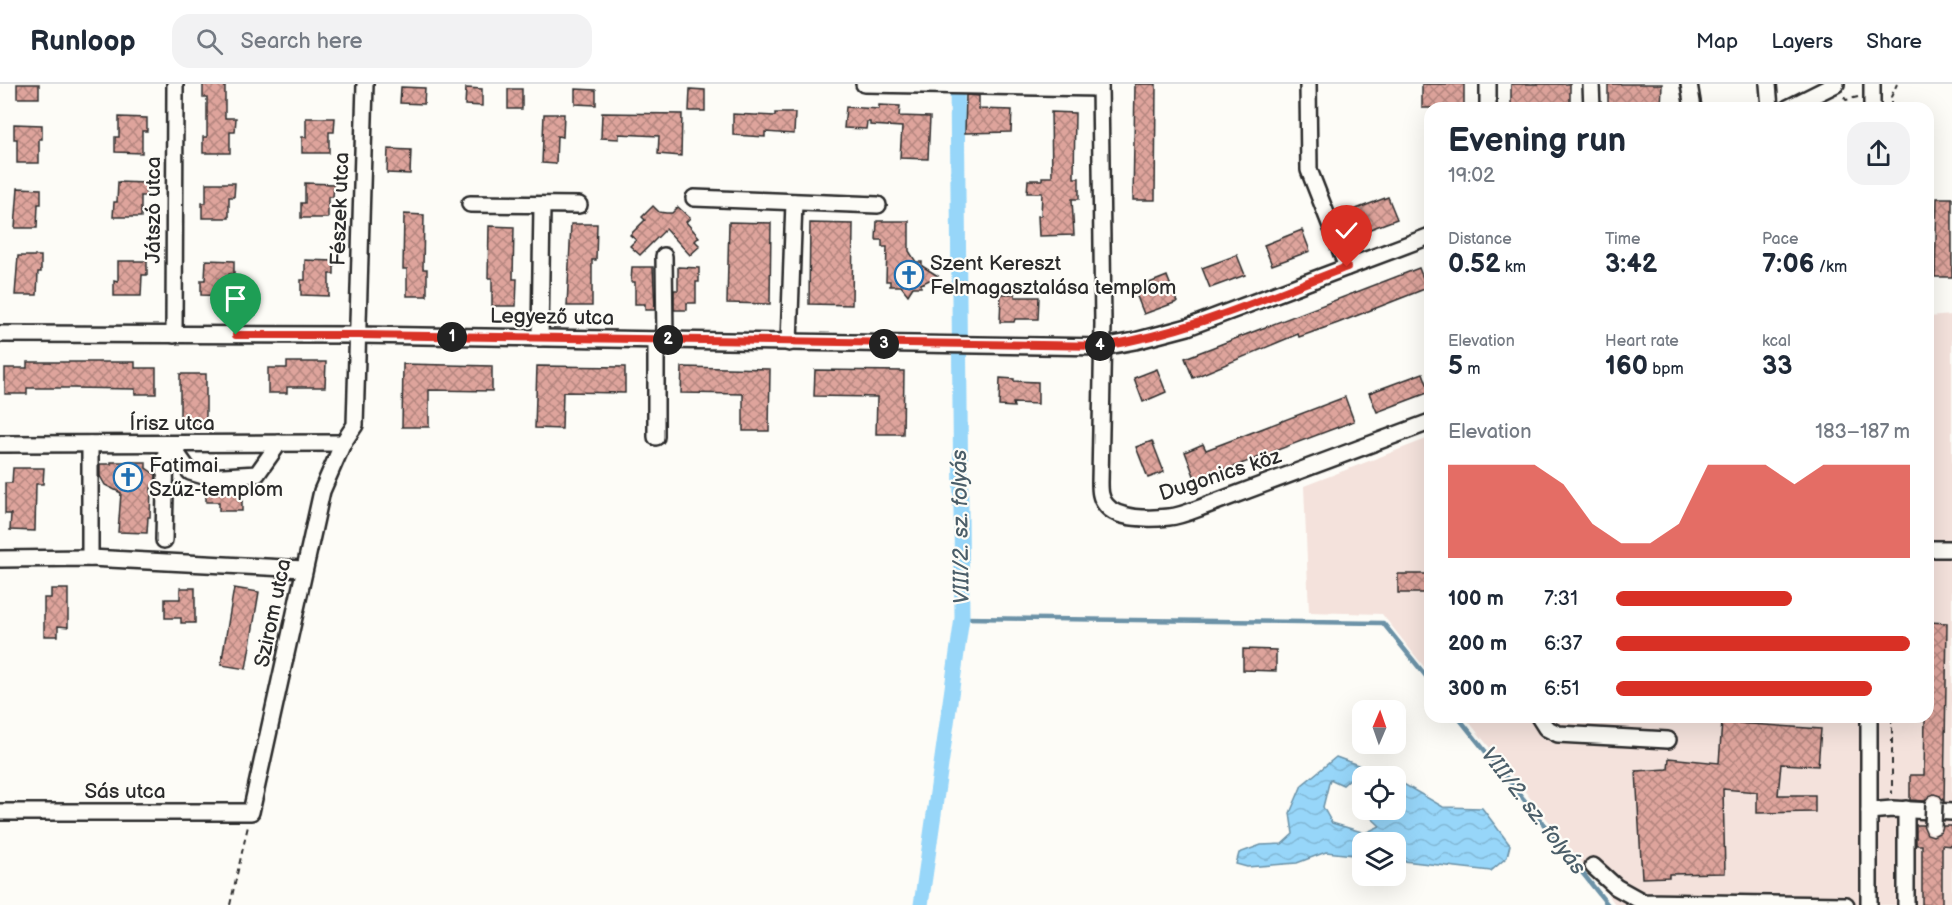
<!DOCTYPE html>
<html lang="en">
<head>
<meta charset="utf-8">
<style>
	body { margin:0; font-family:"Balsamiq Sans",sans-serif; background:#f2f2f3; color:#1f2937; height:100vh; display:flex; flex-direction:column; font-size:22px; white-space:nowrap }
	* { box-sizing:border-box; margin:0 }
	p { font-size:20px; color:#747a83 }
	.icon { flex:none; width:33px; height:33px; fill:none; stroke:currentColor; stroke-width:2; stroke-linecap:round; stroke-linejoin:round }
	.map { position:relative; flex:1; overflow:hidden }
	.side { position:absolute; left:1424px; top:18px; width:510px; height:621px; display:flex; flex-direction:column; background:#fff; border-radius:18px; box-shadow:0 6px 24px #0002 }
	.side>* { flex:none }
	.needle { width:39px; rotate:2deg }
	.controls { position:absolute; left:1352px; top:616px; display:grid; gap:12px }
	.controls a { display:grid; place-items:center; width:54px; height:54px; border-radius:12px; background:#fff; box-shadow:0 6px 24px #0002; font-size:30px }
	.pin { position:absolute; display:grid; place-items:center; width:51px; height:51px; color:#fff; margin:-62px -26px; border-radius:50% 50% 50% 0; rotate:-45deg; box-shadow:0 0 6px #0007 }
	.pin .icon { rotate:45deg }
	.km { position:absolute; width:30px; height:30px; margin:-15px; border-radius:50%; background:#222; color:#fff; font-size:16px; line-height:30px; text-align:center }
	.round { display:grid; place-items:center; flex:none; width:63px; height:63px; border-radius:18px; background:#f2f2f3 }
	.overview { display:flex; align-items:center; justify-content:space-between; height:102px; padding:0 24px }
	h1 { font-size:33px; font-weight:700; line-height:45px }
	.metrics { display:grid; grid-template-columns:repeat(3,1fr); gap:9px; height:102px; padding:6px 24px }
	.metrics div { display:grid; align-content:center }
	.metrics b { font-size:26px; font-weight:700 }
	.metrics small { font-size:16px; font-weight:400 }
	.metrics p { font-size:16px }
	.chart { height:168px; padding:12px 24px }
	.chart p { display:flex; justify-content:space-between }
	.chart svg { width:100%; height:108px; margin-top:6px; fill:#d93025; opacity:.7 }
	ul { padding:0 24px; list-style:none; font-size:20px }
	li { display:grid; grid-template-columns:96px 72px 1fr; align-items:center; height:45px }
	li i { height:15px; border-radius:8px; background:#d93025 }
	header { display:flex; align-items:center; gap:36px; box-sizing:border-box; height:84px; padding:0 30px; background:#fff; border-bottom:2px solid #e0e1e3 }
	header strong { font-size:28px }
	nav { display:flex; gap:33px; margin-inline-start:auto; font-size:21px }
	.search { width:420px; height:54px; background:#f2f2f3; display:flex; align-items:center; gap:15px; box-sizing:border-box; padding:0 21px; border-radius:18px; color:#747a83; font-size:22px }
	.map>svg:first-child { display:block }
</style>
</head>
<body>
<header>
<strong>Runloop</strong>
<div class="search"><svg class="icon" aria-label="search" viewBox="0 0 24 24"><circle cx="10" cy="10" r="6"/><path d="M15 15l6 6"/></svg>Search here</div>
<nav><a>Map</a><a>Layers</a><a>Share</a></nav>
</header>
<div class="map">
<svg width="1952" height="821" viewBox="0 0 1952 821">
	<defs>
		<pattern id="water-waves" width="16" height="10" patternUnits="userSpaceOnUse" patternTransform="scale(1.5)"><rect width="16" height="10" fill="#97d6f9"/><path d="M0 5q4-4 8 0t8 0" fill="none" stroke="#82b8d6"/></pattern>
		<pattern id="building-cross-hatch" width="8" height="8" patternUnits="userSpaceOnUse" patternTransform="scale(1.5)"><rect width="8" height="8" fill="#dea49c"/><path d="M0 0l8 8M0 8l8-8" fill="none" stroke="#b4867f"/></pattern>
	</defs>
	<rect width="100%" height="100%" fill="#fdfcf7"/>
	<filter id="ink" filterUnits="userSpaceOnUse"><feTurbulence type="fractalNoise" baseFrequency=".0167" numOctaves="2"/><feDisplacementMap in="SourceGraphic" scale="12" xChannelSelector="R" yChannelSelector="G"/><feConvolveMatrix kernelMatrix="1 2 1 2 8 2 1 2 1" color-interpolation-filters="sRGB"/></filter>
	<g filter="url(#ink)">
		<g fill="#f4e2dc">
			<path d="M1952,231V821H1616L1465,633H1928V233Z"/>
			<path d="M1429,354V589L1382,530L1309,528L1304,402Z"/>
		</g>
		<path fill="url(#water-waves)" stroke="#6c92a7" stroke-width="1.5" d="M1336,673L1391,693H1362V726L1358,722L1351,694L1343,701L1330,695L1323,723L1332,739L1365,749L1380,742L1363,726H1395V695L1443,723L1482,724L1510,761L1507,773L1491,787L1395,776V759H1362V772L1326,768L1297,779L1247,783L1236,780L1239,769L1261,761L1282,760L1293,750L1290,729L1302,701Z"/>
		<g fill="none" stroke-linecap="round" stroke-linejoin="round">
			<g stroke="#6c92a7" stroke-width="4.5">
				<path d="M962,534L1383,539L1430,597"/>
				<path d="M1458,633L1608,821"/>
			</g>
			<path stroke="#97d6f9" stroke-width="15" d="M921,821L962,534L957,0"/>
		</g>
		<g fill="url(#building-cross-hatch)" stroke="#2b2b2b" stroke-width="1.5">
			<rect x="17" y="0" width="22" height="14"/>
			<path d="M203,0H225V34H236L235,48H230V69H203V53H207V13H203Z"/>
			<path d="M1135,0H1156L1155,116H1133Z"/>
			<rect x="1422" y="0" width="42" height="24"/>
			<rect x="1511" y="0" width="59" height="24"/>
			<path d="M1608,0H1662L1661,24H1608Z"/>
			<path d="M401,3L425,4L424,20L400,19Z"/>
			<path d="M466,4L482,5V22L465,21Z"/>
			<rect x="508" y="5" width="14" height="20"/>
			<path d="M575,5L596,6V21L575,20Z"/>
			<path d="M690,5L705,6V27H689Z"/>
			<path d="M966,11L979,12V25L1012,26L1011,48L965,49Z"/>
			<path d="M879,21L900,22L899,32L930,33L928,75L900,74L902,43L870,41V38H867L866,45L844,44L846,23L879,25Z"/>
			<path d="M1051,28L1075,29L1074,94H1079V115H1072L1074,151L1039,152L1038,132H1041L1042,109H1027L1028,96H1042V93H1052Z"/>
			<path d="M602,29L682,30L681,72L658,70L659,52L619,50V55L601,54Z"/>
			<path d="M775,29H795L794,50L765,48V53L733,51V30L775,32Z"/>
			<path d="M544,30H564L563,53L557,52L556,80L542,79Z"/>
			<path d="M119,33L147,34V47H142V69L115,68V53H119Z"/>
			<path d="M306,34H335L334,48H329V69H302V53H306Z"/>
			<path d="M14,40L42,41V55H39V79H17V55H14Z"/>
			<path d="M388,65L411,66L410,90L387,89Z"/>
			<path d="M118,98L146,99V112H141V133H113L114,118H117Z"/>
			<path d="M206,99H235L234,113H229V134H202V119H206Z"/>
			<path d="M305,99L334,100L333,113H328V134H301V119H305Z"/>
			<path d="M18,104L41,105V120H38L37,144H15Z"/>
			<path d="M1388,113L1397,135L1357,150L1348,128Z"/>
			<path d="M1937,114H1952V193H1935Z"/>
			<path d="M653,122L659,128L666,129H672L678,123L690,134L686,138L699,153L695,157L700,162L690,171L666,145L640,171L630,162L636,156L630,151L645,136L642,133Z"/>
			<path d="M404,130L424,131L423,185H427V212H407V185H403Z"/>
			<path d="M877,137H909V167L916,178H922V182L938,192L921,200V203H913L908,211L901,202H890V197H886L887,163H882V156H876Z"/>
			<path d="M729,138L771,139L770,220L727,219Z"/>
			<path d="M810,139L853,140L852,221L809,220Z"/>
			<path d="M571,140H597L596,176H592V222H567Z"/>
			<path d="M489,142L514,143L513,195H517L516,222H492V194H488Z"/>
			<path d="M1302,146L1310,167L1272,181L1264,161Z"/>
			<path d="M1237,171L1245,191L1210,204L1202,184Z"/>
			<path d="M18,172H41V188H38L37,211H15Z"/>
			<path d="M206,176L234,177V190H229V212L201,211V196H205Z"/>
			<path d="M305,176L334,177V190H329V212L301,211V196H305Z"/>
			<path d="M118,177H147V191H142L141,212H114V196L118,197Z"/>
			<path d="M632,183H653L655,226H645V220H635V198H631Z"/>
			<path d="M678,183L699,184V198H696V219H687V226H674V206H678Z"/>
			<path d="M1419,184L1427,204L1338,239L1299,253L1298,250L1193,294L1185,274Z"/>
			<path d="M1167,192L1177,218L1144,230L1134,205Z"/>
			<path d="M1001,210H1015V213H1039L1038,235H1015L1014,238H1000Z"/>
			<path d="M27,278H135V284H156V310H135V305L71,304H27V310H5V284H27Z"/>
			<path d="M287,278H326L325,303H287V309H268V284H287Z"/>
			<path d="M403,280L492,282V307L429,306V343H402Z"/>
			<path d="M537,282L625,283V309L563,308L562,345L535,344Z"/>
			<path d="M682,283L770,285L769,347H743V310L681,309Z"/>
			<path d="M1157,285L1166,308L1143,318L1134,294Z"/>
			<path d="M815,286L904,287L903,350H876L877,313L814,312Z"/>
			<path d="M1423,289L1430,308L1377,328L1369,309Z"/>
			<rect x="180" y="290" width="26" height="51"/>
			<path d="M1000,294L1014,295V297L1038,298V320L1013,319L1014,323L999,322Z"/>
			<path d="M1345,313L1354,337L1196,397L1185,368L1203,360L1206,366Z"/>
			<path d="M1152,357L1164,388L1148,394L1136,363Z"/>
			<path d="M111,378H146V384L156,391L155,401L151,404L150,433H148L147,449L118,448L121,409L105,401L100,392V380H111Z"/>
			<path d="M13,384H44L43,400H36L35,447L10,446L11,430H5V399H12Z"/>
			<path d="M206,406L242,407V427H219V418H206Z"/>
			<rect x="1398" y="490" width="32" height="19"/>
			<path d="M180,504H195V539H181V534H165V515H180Z"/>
			<path d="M234,504L259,508L246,585L221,581Z"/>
			<path d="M51,505H68V543L58,542V552H44V514H51Z"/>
			<path d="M1928,538L1947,539L1944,718L1940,712L1934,710L1929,712L1925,717L1910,716V691H1924L1925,633H1928Z"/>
			<path d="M1243,565L1276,566V587L1243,586Z"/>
			<path d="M1722,638L1821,645L1818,682L1781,680L1778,711H1815V728L1757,729V708L1723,705L1725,789L1669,790V793L1642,794L1636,687L1668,685L1669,674L1719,679Z"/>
			<path d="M1916,741H1923L1927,750L1933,752L1941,748L1943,742H1952V762L1942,761V821H1922V761H1916Z"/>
		</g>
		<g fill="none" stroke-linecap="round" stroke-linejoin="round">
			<g stroke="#2b2b2b" stroke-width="20">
				<g id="minor">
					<path d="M864,0L1100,4"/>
					<path d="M1100,0L1103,240L1100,398C1100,406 1100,414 1106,421C1117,436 1151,435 1169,433C1181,432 1194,426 1205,422L1430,338"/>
					<path d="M1308,0L1309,86L1347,183"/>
					<path d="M1488,0V24"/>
					<path d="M1591,0L1592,24"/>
					<path d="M1689,0L1693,24"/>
					<path d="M1768,0L1770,24"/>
					<path d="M1788,24L1836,0"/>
					<path d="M1872,24V0"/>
					<path d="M694,114L878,121"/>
					<path d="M470,120L579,121"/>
					<path d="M664,172L665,256"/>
					<path d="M0,250L358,251L1103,263L1135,257L1188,243L1430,152"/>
					<path d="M174,251L175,0"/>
					<path d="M540,254L542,121"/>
					<path d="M789,259L794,118"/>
					<path d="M656,353V256"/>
					<path d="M0,360L343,359"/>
					<path d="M170,360L190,388L207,393L257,390L279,359"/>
					<path d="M164,456L166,360"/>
					<path d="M1928,465H1952"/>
					<path d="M90,474V360"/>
					<path d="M0,475L90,474L304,485"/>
					<path d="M1539,633L1546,644L1558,650L1668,656"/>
					<path d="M1869,633V821"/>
					<path d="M1869,727L1892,725L1952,728"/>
					<path d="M0,728H251L322,407L343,359L355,341L365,0"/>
					<path d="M1593,782L1616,803L1643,818L1846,821"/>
					<path d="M1906,821V725"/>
				</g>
			</g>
			<g stroke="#2b2b2b" stroke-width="2" stroke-dasharray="6 4.5" stroke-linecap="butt">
				<path d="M1844,13L1846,16L1858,13"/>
				<path d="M1891,24V13L1897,0"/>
				<path d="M1892,633V710"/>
				<path d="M230,821L248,742"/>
			</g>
			<use href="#minor" stroke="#fdfcf7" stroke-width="15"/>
			<g stroke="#2b2b2b" stroke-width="20" stroke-linecap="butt">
				<path id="minor-bridge" d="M1933,742L1934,720"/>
			</g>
			<use href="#minor-bridge" stroke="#fdfcf7" stroke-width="15"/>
		</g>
	</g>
	<g fill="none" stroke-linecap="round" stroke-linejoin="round" filter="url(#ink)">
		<g stroke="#fff" stroke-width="12">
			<path id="route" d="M236,251H358L1103,262C1188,249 1267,213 1347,183"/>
		</g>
		<use href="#route" stroke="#d93025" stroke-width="8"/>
	</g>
	<defs>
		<g id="church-ring" transform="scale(1.5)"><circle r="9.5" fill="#fdfcf7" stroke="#1f6fb2" stroke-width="1.5"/><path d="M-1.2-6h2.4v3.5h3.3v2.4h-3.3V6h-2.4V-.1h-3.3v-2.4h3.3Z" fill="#1f6fb2"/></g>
	</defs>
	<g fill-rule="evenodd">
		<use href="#church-ring" x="909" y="191"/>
		<use href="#church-ring" x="128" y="393"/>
	</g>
	<g text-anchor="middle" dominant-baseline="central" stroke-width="4.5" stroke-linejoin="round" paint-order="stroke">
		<g font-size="21" fill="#2b2b2b" stroke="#fdfcf7">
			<text transform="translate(340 125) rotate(-88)">Fészek utca</text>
			<text transform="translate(153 126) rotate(-90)">Játszó utca</text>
			<text transform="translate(552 233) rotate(1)">Legyező utca</text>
			<text x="172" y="339">Írisz utca</text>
			<text transform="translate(1220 391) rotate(-18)">Dugonics köz</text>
			<text transform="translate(273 529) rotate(-78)">Szirom utca</text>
			<text x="125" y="707">Sás utca</text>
		</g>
		<g font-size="21" fill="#2b2b2b" stroke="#fdfcf7" text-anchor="start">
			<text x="930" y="179">Szent Kereszt<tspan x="930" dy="24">Felmagasztalása templom</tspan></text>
			<text x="149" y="381">Fatimai<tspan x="149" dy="24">Szűz-templom</tspan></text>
		</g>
		<g font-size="22" font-style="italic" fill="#4b5e69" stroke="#fdfcf7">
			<text transform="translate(961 443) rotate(-91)">VIII/2. sz. folyás</text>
			<text transform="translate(1533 727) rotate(52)">VIII/2. sz. folyás</text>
		</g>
	</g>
</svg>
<div class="controls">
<a><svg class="needle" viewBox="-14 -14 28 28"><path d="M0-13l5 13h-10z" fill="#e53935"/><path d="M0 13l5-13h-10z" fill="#747a83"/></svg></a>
<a><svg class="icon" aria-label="locate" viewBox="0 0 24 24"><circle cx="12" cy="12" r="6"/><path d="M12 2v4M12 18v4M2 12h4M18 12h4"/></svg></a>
<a><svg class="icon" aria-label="layers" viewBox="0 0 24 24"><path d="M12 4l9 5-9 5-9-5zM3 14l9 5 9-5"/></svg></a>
</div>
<div class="pin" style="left:236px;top:251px;background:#1e9e55"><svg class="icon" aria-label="arrive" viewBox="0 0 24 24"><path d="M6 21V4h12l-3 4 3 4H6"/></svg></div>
<div class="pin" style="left:1347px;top:183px;background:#d93025"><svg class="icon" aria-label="check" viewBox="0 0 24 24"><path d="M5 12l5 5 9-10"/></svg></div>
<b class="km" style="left:452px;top:253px">1</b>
<b class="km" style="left:668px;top:256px">2</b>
<b class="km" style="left:884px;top:260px">3</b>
<b class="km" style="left:1100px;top:262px">4</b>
<section class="side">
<div class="overview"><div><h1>Evening run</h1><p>19:02</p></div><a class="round"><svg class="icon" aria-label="share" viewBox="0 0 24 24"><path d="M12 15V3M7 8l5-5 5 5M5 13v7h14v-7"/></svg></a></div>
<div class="metrics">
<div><p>Distance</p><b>0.52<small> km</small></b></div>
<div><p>Time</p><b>3:42</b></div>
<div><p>Pace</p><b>7:06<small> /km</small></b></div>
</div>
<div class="metrics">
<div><p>Elevation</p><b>5<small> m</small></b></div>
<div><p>Heart rate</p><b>160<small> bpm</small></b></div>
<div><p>kcal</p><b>33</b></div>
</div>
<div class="chart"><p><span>Elevation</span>183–187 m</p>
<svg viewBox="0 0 160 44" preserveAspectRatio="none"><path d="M0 44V6L10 6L20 6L30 6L40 14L50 30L60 38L70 38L80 30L90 6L100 6L110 6L120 14L130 6L140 6L150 6L160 6V44z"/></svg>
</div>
<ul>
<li><b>100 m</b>7:31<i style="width:60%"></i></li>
<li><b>200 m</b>6:37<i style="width:100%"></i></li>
<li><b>300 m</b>6:51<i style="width:87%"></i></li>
</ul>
</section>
</div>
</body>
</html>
